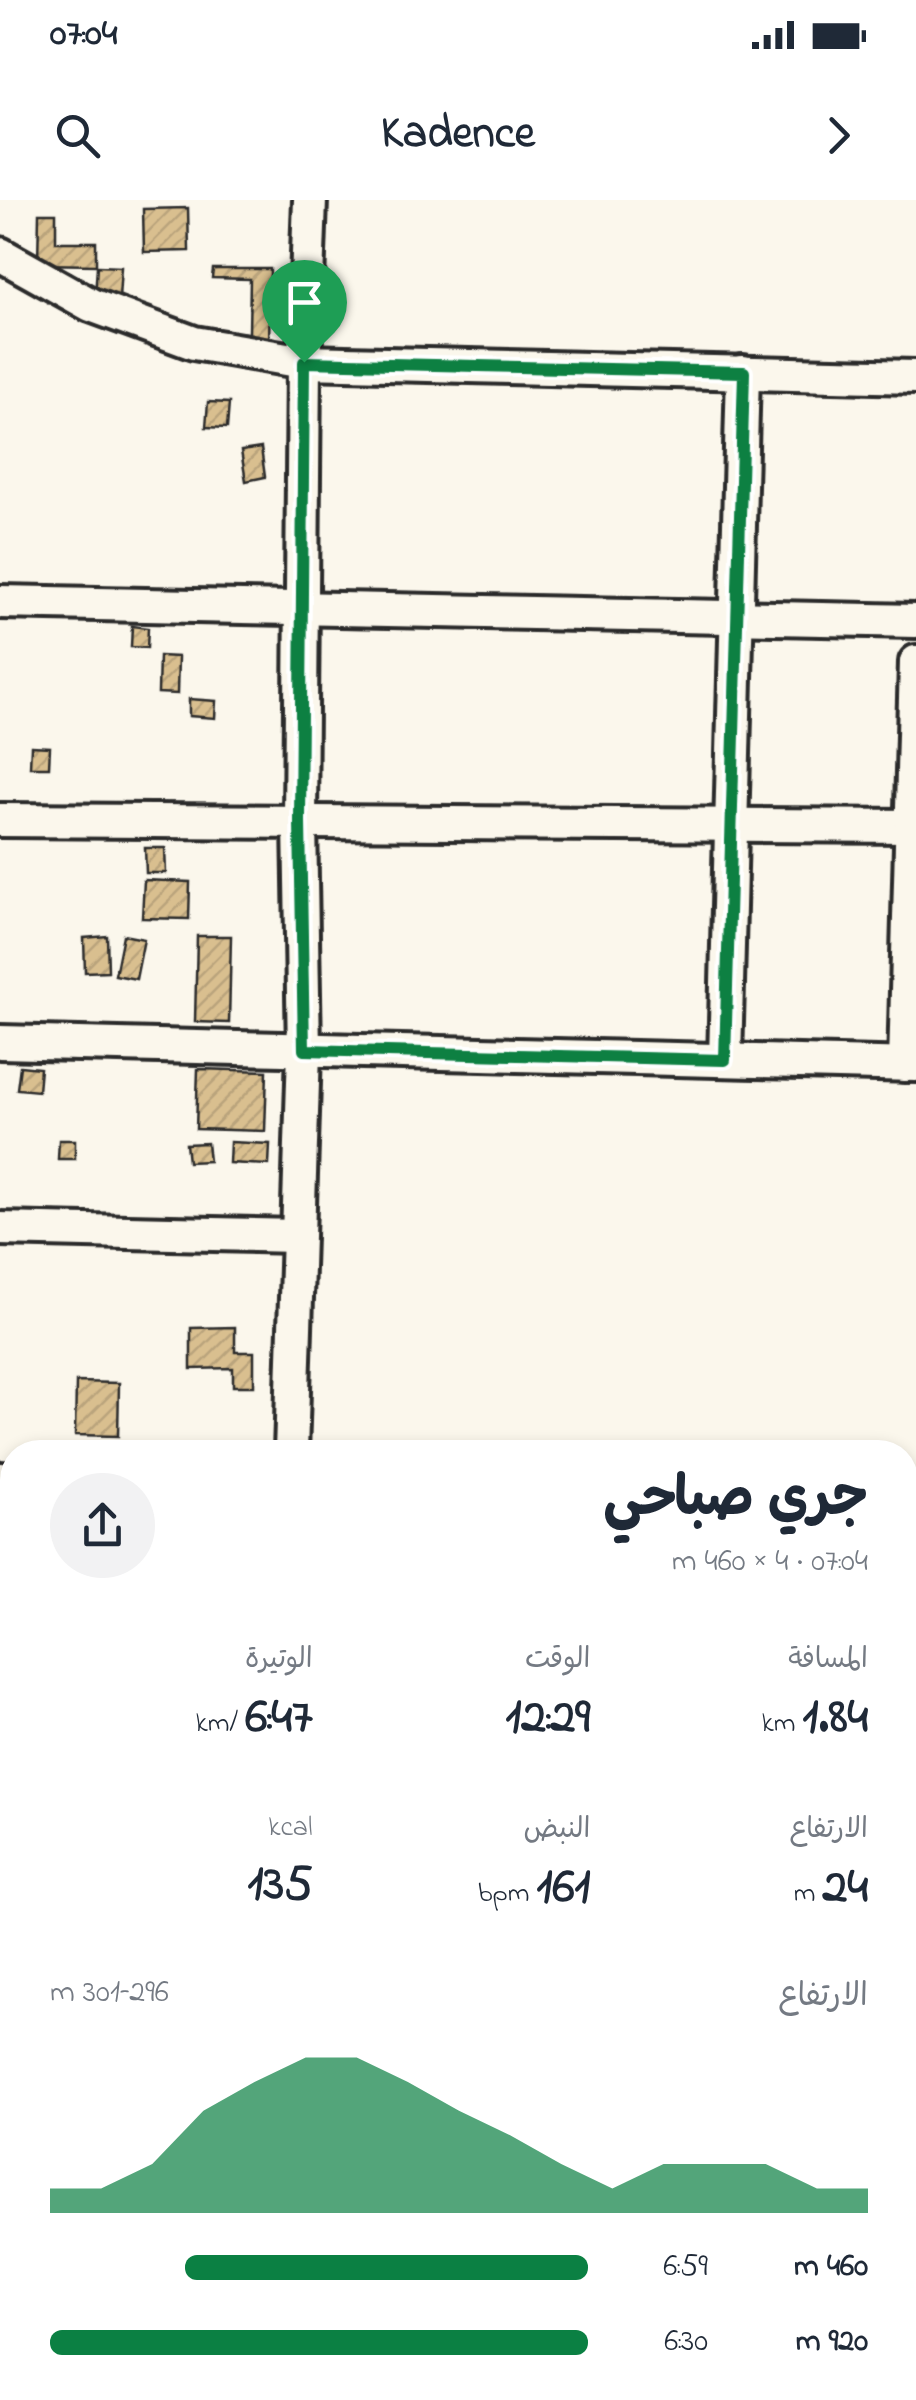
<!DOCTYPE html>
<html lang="ar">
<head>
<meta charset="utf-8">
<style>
	body { margin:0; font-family:"Indie Flower","Playpen Sans Arabic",sans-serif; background:#f2f2f3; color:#1f2937; direction:rtl; height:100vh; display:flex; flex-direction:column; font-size:38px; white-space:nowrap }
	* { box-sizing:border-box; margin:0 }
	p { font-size:32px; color:#747a83 }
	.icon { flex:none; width:55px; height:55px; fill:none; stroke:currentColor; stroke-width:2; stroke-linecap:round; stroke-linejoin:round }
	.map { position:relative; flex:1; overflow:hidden; direction:ltr }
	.side { position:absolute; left:0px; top:1240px; width:918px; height:960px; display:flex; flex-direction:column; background:#fff; border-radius:40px 40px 0 0; box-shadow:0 5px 15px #0003; direction:rtl }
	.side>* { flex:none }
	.pin { position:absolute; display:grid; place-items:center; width:85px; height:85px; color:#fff; margin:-102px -42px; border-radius:50% 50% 50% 0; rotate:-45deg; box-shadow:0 0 10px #0007 }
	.pin .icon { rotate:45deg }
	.round { display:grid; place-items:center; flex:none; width:105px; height:105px; border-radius:52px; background:#f2f2f3 }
	.summary { display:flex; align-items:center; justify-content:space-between; height:170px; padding:0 50px }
	h1 { font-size:55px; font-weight:700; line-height:75px }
	.metrics { display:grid; grid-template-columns:repeat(3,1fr); gap:15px; height:170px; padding:10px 50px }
	.metrics div { display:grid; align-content:center }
	.metrics b { font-size:50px; font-weight:700 }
	.metrics small { font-size:28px; font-weight:400 }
	.metrics p { font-size:28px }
	.chart { height:280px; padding:20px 50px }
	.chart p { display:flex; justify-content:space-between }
	.chart svg { width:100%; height:180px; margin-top:10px; fill:#0b8043; opacity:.7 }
	ul { padding:0 50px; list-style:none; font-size:32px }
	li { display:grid; grid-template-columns:160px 120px 1fr; align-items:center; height:75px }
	li i { height:25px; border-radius:12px; background:#0b8043 }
	.status { display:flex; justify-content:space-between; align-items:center; height:70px; padding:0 50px; background:#fff; direction:ltr }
	.status svg { height:28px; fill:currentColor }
	header { display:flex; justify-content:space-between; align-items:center; height:130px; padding:0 50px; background:#fff; font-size:45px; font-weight:700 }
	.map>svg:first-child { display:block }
</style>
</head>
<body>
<div class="status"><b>07:04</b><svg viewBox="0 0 49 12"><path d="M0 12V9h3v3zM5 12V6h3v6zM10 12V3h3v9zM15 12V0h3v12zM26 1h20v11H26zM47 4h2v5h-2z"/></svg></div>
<header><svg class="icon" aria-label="forward" viewBox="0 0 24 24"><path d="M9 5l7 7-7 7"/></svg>Kadence<svg class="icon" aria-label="search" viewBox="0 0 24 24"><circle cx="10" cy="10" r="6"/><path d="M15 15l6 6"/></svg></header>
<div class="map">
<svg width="916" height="2200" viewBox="0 0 916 2200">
	<defs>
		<pattern id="building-hatch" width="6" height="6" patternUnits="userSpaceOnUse" patternTransform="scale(2.5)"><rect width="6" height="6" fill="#d9bf8f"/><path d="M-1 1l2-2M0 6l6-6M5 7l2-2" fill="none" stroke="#baa47c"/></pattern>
	</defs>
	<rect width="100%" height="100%" fill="#fbf7ec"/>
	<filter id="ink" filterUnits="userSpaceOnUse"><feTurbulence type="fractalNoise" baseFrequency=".01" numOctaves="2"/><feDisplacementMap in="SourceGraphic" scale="20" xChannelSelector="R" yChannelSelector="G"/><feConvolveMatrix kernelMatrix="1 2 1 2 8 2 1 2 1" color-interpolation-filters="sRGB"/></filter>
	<g filter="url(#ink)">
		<g fill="url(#building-hatch)" stroke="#2b2b2b" stroke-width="2.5">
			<path d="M188,8L189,51L144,52L143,9Z"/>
			<path d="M39,13H56V42H96V65L38,64Z"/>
			<path d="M97,66L121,67L118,114L94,113Z"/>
			<path d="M213,69H270L269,155L209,132L249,133L250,79L212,78Z"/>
			<path d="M208,202L229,203L227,228L206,227Z"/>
			<path d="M261,248L265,277L246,281L241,251Z"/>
			<path d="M132,426L148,428L147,448L131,447Z"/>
			<path d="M159,456L178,457L177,494L158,493Z"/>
			<path d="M189,499L216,501L215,518L189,516Z"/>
			<path d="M31,546L50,547L49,567H30Z"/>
			<path d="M145,648H165L166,673H146Z"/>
			<path d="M144,680L190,682L189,719L142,718Z"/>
			<path d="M123,735L144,739L136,779L115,775Z"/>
			<path d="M107,736L108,771L85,772L84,738Z"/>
			<path d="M197,736H231L229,823L195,822Z"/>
			<path d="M20,866L40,868L38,891L17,889Z"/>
			<path d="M198,869L267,871L265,931L196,929Z"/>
			<path d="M59,940H75V959H58Z"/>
			<path d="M230,942L270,944L269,965L229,963Z"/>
			<path d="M207,943L209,961L188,962L186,944Z"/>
			<path d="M235,1127V1152H254V1186H233V1168L191,1169V1128Z"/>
			<path d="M76,1182L119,1183L118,1236L75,1235Z"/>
			<path d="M4,1572H12V1631L3,1630Z"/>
			<path d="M6,1649H12V1688H7Z"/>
			<path d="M8,1785H12V1825H7Z"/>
			<path d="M905,1965L916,1966L915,1983L905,1982Z"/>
			<rect x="3" y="1977" width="9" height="31"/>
			<path d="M905,2078H915L913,2117H905Z"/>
		</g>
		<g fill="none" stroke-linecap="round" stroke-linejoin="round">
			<g stroke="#2b2b2b" stroke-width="40">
				<g id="minor">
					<path d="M0,54L91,105L194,143L304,162L916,177"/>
					<path d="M0,402L916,421"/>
					<path d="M0,620L916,626"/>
					<path d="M0,842L916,865"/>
					<path d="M725,860L743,172"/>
					<path d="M905,865L916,462"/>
					<path d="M0,1029L296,1036"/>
					<path d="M291,1252L304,851L300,622L304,162L310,0"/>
					<path d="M0,1279L12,1280"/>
					<path d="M0,1500H12"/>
					<path d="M905,1500H916"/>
					<path d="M0,1732L12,1733"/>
					<path d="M0,1903L12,1904"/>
					<path d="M905,1926H916"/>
					<path d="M0,2130H12"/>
					<path d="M905,2149H916"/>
					<path d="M169,2200L170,2188"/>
				</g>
			</g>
			<use href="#minor" stroke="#fbf7ec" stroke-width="32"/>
		</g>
	</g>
	<g fill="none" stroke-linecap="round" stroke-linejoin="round" filter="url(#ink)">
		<g stroke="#fff" stroke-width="20">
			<path id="route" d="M304,162L744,172L725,860L304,850L300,622Z"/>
		</g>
		<use href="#route" stroke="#0b8043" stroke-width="12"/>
	</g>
</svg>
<div class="pin" style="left:304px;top:162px;background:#1e9e55"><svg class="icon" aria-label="arrive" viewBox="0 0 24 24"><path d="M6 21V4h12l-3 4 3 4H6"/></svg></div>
<section class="side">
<div class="summary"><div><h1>جري صباحي</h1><p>07:04 · 4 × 460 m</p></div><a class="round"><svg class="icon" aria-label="share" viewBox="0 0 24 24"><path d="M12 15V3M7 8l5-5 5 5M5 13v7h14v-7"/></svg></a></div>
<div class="metrics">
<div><p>المسافة</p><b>1.84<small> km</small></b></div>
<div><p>الوقت</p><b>12:29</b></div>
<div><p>الوتيرة</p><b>6:47<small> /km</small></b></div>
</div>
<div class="metrics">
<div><p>الارتفاع</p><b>24<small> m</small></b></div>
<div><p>النبض</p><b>161<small> bpm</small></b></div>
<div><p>kcal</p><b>135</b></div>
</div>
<div class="chart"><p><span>الارتفاع</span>296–301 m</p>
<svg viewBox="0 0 160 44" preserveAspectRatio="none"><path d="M0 44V38L10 38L20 32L30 19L40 12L50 6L60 6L70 12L80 19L90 25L100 32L110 38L120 32L130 32L140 32L150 38L160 38V44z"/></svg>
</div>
<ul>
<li><b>460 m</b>6:59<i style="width:75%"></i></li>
<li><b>920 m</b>6:30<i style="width:100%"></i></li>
</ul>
</section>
</div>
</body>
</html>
